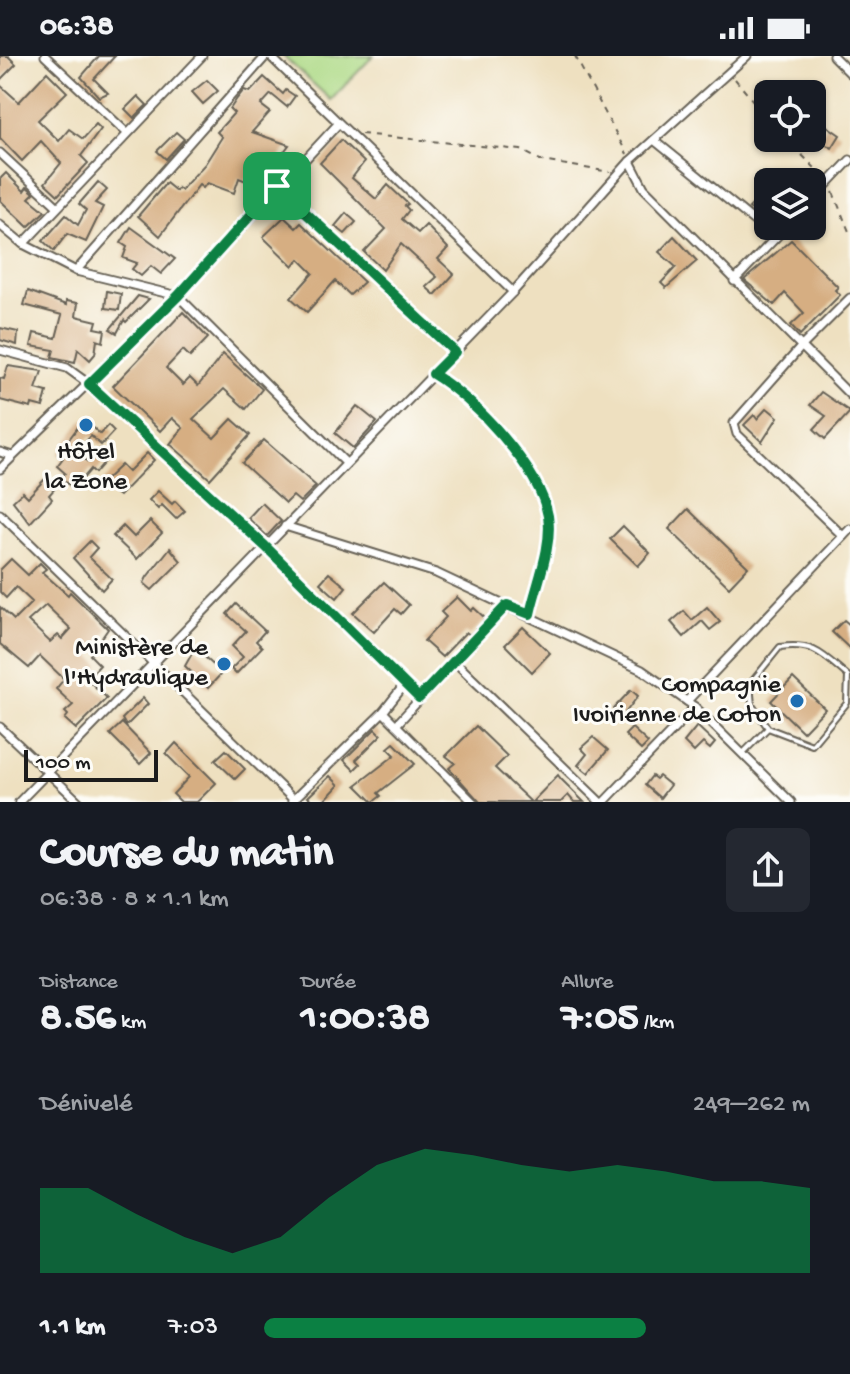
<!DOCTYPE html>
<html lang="fr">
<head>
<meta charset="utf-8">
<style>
	body { margin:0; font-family:"Gochi Hand",sans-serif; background:#242831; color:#f1f3f6; height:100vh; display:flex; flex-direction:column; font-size:30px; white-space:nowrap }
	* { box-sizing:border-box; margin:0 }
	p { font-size:26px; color:#9ea1a6 }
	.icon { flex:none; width:44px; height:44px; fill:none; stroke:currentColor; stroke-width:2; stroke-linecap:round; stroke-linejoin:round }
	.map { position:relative; height:746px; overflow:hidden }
	.details { display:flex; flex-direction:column; background:#171b24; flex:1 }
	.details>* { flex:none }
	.fabs { position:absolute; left:754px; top:24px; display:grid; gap:16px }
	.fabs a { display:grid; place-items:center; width:72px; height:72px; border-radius:12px; background:#171b24; box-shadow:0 2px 6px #0004; font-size:40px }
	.scale { position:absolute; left:24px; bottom:20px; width:134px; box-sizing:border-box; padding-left:8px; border:4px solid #1c1c1c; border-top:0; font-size:22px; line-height:28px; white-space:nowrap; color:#1c1c1c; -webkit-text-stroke:6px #fdfcf7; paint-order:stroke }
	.pin { position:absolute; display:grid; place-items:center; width:68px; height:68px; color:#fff; margin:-34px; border-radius:16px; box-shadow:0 4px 12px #0006 }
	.round { display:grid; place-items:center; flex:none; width:84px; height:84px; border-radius:12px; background:#242831 }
	.summary { display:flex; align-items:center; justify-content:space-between; height:136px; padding:0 40px }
	h1 { font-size:44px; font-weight:700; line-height:60px }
	.metrics { display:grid; grid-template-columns:repeat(3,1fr); gap:12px; height:136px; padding:8px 40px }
	.metrics div { display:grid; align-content:center }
	.metrics b { font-size:40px; font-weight:700 }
	.metrics small { font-size:22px; font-weight:400 }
	.metrics p { font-size:22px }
	.chart { height:224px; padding:16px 40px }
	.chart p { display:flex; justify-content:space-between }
	.chart svg { width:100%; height:144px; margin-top:8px; fill:#0b8043; opacity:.7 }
	ul { padding:0 40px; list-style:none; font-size:26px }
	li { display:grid; grid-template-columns:128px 96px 1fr; align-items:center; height:60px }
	li i { height:20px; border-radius:10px; background:#0b8043 }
	.status { display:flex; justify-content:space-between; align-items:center; height:56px; padding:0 40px; background:#171b24; direction:ltr }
	.status svg { height:22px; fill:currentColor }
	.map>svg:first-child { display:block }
</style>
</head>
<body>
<div class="status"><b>06:38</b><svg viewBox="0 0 49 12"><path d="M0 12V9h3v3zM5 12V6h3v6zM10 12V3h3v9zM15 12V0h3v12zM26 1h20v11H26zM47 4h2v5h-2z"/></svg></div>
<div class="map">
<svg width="850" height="746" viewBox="0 0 850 746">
	<rect width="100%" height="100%" fill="#fdfcf7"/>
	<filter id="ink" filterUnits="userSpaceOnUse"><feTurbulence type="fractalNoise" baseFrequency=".0125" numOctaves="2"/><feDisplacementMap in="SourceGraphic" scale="16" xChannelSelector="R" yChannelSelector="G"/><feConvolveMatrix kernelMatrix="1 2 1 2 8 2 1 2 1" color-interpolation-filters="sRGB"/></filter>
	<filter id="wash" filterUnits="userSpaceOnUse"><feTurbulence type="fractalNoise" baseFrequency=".006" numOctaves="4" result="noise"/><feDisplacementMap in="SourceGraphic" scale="32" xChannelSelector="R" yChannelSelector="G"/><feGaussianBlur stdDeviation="1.8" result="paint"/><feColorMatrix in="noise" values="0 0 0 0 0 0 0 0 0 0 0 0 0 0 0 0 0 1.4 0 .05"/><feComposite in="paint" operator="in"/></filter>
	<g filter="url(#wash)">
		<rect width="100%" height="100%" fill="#eee0c0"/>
		<path fill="#aeda87" stroke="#657b52" stroke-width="2" d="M283,0H373L331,44Z"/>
		<g id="blocks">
			<g fill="#d6ae82" fill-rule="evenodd">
				<path d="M0,0H8L16,8L0,24Z"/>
				<path d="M99,0H115L94,23L108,37L99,41L81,21Z"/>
				<path d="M47,16L67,36L38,64L59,85L69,73L83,83L96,68L101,73L81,100L88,107L58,139L45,127L61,107L41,85L22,105L0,82V29L19,46Z"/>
				<path d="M264,21L283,38L286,34L295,40L287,51L271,38L261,49L270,56L252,76L289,89L273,110L266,108L259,114L251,111L246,125L239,122L234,137L207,127L203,132L199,129L160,180L138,160L166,127L176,135L178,132L181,134L205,108L222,81L217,76L234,57L230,53L236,44L244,34L250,36Z"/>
				<path d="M207,24L218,35L203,48L192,36Z"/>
				<path d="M138,40L147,49L134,62L125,53Z"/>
				<path d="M827,70L840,79L832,92L818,84Z"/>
				<path d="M176,76L184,83L166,103L157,95Z"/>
				<path d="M341,84L364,106L352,122L376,143L388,129L408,148L405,150L409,154L402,163L418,177L426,169L448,192L438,203L454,218L435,239L426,231L437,221L401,188L383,214L364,196L386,173L320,107Z"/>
				<path d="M6,117L24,135L27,131L34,137L29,142L45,155L28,171L0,144V123Z"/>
				<path d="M98,126L107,134L95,147L103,151L86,186L67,178L54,195L43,185L66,159L78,169L86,154L79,148Z"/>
				<path d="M768,132V165L749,152Z"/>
				<path d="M346,157L356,166L345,178L335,170Z"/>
				<path d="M284,161L296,172L301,167L364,226L350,239L335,225L307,256L291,242L313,217L299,203L293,210L263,181Z"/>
				<path d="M131,171L175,203L161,218L151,210L141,220L132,213L137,207L123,202L127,191L121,187Z"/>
				<path d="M674,180L697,205L666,232L661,227L676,211L659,196Z"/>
				<path d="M791,184L838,231L835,234L840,239L800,279L791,269L804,257L785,237L774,249L744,224Z"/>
				<path d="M28,235L66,249V245L78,247L76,260L97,265L95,272L105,274L103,286L97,284L95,298L90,304L78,293L75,306L52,301L54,294L31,290L34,277L56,282L62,259L24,249Z"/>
				<path d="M107,235L121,238L119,254L105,252Z"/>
				<path d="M138,240L149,243L126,266L124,264L117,277L110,273Z"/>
				<path d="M183,256L208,282L190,301L183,294L166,312L183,329L190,322L198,330L223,298L262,333L246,353L224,333L193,363L214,382L232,363L250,379L210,423L170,388L183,372L172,362L160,375L113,330Z"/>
				<path d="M0,272L18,276L17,289L0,284Z"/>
				<path d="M8,310L42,315L36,333L47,336L43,351L32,348L31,352L0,344V322L4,323Z"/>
				<path d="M821,336L850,356L825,383L814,373L826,360L810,349Z"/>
				<path d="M357,350L377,366L353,392L335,377Z"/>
				<path d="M767,352L778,361L762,386L744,369L754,359L757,363Z"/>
				<path d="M84,363L100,378L108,369L114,375L101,389L91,380L76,396L88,406L100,393L109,401L95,417L91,413L74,433L61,422L65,417L57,410L63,402L58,398Z"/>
				<path d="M264,384L316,430L300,446L293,440L286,447L242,407Z"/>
				<path d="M147,397L154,404L119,440L102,427L121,409L128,416Z"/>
				<path d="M46,422L56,431L49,439L52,443L30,467L13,445L23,436L28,441Z"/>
				<path d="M158,435L172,448L175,445L185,455L176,463L162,449L158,453L149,444Z"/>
				<path d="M262,447L281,465L267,480L248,462Z"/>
				<path d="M688,453L748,511L729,531L669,473Z"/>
				<path d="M150,465L162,477L137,503L113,480L123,470L134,481Z"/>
				<path d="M623,470L650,497L638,510L610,483Z"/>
				<path d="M90,485L97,492L89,501L112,523L102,534L73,502Z"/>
				<path d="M170,492L181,505L152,534L144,527L147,521Z"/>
				<path d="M11,503L28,519L40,507L46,513L42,516L68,539L70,536L108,573L90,599L100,609L87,623L107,642L76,673L65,663L68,659L65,656L73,649L56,633L64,623L40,600L29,612L0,588V551L14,564L32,546L16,531L6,542L0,536V514ZM46,549L71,573L62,583L58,579L50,586L28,565Z"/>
				<path d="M329,517L346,531L337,542L320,527Z"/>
				<path d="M384,526L409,549L401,558L395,553L374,576L353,557Z"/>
				<path d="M457,541L471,555L474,552L486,563L470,579L466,576L442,601L424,585L446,561L441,556Z"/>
				<path d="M236,548L265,575L256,585L262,591L236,618L231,613L243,601L232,590L246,575L227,558Z"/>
				<path d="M707,551L720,566L710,574L702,565L684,581L671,566L684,555L692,564Z"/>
				<path d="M844,564L850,569V593L832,576Z"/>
				<path d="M523,571L550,597L532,616L505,589Z"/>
				<path d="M195,592L222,617L208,632L185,610Z"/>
				<path d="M793,622L825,653L803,676L771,645Z"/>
				<path d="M631,634L638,640L622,661L613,653Z"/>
				<path d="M143,642L148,648L126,670L122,663Z"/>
				<path d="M122,667L151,697L140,708L110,678Z"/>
				<path d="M476,670L507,700L495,712L531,746H480L449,712L455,707L446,700Z"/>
				<path d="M697,670L715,687L710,693L703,687L694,696L684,686Z"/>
				<path d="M632,672L648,687L641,694L625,679Z"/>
				<path d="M375,673L381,679L356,704L360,708L354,714L344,704Z"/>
				<path d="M593,681L608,694L588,717L578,709L587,698L581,692Z"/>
				<path d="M176,687L216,727L197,746H181L173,738L189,721L166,698Z"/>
				<path d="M394,687L415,708L378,737L381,740L373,746L356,729L395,699L388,692Z"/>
				<path d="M226,694L245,713L235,723L215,704Z"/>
				<path d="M558,719L561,723L584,746H574L568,739L561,746H532Z"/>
				<path d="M330,720L339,729L323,746H314L308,741Z"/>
				<path d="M652,720L656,723L659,720L670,729L660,742L645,729Z"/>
			</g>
		</g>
	</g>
	<g filter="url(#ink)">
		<use href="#blocks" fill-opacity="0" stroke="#666155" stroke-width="2"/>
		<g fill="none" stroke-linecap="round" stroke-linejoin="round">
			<g stroke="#666155" stroke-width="8">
				<path id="lane" d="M742,698L768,672L812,689L847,647L848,620C823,599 814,586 780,591L750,628L752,649L768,672"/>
			</g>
			<g stroke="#666155" stroke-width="11">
				<g id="street">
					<path d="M45,0L127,77"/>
					<path d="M270,0L513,236"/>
					<path d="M833,0L850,17"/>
					<path d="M654,84L775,182"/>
					<path d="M0,97L57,150"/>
					<path d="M630,105L644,132L850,339"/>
					<path d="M277,130L455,296"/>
					<path d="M812,144L850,104"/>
					<path d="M0,169L23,188L76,215L178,240L345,406"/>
					<path d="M23,188L202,0"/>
					<path d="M76,215L266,0"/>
					<path d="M734,225L787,170"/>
					<path d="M0,294L67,312L89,328L265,490L419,642"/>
					<path d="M0,396L12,400"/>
					<path d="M0,413L178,240L338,68"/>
					<path d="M0,458L296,746"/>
					<path d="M285,470L436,517L642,614L695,651L791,746"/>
					<path d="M843,480L737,378L734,367L801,291L850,242"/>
					<path d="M453,604L600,746"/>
					<path d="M687,645L850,473"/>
					<path d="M383,656L473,746"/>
					<path d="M396,669L507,549"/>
					<path d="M0,671L79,746"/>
					<path d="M292,745L383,656L405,628"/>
					<path d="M19,746L513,236L630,105L747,0"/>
					<path d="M604,746L695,651"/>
				</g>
			</g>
			<g stroke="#666155" stroke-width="2" stroke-dasharray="6 6" stroke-linecap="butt">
				<path d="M575,0L627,98"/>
				<path d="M735,23L768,63"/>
				<path d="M361,78L521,94L542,105L610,116"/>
				<path d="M785,82L823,120"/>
				<path d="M833,136L850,178"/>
				<path d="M440,322C477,344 542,418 548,462C551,491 537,525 531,553"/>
			</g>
			<use href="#lane" stroke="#fff" stroke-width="4"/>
			<use href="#street" stroke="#fff" stroke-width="7"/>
		</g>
	</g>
	<g fill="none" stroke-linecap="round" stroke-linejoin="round" filter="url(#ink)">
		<g stroke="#fff" stroke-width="16">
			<path id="route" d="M277,130L455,296L433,318C474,343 539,411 548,460C553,491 536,529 530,558L507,549L419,642L265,490L89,328L178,240Z"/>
		</g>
		<use href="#route" stroke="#0b8043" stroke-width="10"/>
	</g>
	<g fill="#1f6fb2" stroke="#fdfcf7" stroke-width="3">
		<circle cx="86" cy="369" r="8"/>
		<circle cx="224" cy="608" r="8"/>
		<circle cx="797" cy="645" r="8"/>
	</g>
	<g text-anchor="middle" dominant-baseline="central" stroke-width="6" stroke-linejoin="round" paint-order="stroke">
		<g font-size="26" fill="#1c1c1c" stroke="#fdfcf7" text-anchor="end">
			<text x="86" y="397" text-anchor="middle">Hôtel<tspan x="86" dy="30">la Zone</tspan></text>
			<text x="208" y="593">Ministère de<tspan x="208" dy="30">l'Hydraulique</tspan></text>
			<text x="781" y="630">Compagnie<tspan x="781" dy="30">Ivoirienne de Coton</tspan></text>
		</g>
	</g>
</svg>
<div class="fabs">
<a><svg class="icon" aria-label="locate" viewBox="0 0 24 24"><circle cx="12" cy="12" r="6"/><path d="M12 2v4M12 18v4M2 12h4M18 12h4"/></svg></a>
<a><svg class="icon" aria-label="layers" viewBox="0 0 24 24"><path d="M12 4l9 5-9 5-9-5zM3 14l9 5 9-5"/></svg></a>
</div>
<div class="scale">100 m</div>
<div class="pin" style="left:277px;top:130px;background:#1e9e55"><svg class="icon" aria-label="arrive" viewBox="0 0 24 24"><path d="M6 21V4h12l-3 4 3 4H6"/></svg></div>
</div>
<section class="details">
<div class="summary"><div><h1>Course du matin</h1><p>06:38 · 8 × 1.1 km</p></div><a class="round"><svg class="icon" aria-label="share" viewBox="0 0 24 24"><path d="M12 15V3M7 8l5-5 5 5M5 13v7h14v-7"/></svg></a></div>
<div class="metrics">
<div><p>Distance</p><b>8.56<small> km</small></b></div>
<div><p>Durée</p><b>1:00:38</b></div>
<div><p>Allure</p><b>7:05<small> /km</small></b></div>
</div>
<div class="chart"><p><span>Dénivelé</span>249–262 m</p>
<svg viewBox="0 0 160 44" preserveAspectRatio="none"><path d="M0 44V18L10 18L20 26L30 33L40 38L50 33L60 21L70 11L80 6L90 8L100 11L110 13L120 11L130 13L140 16L150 16L160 18V44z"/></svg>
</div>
<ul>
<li><b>1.1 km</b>7:03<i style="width:70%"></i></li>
</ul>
</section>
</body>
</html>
